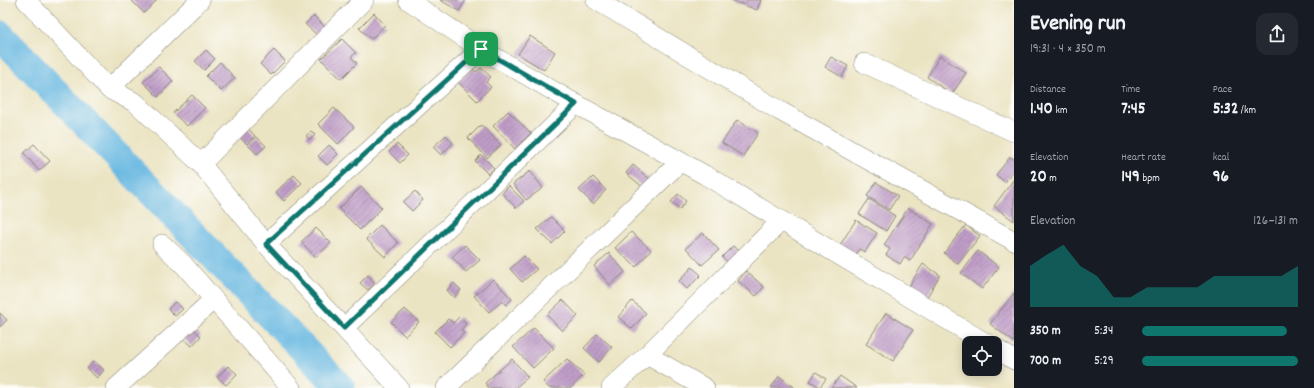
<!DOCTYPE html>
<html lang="en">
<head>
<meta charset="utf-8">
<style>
	body { margin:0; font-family:Dekko,sans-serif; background:#242831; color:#f1f3f6; height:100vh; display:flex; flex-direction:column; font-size:15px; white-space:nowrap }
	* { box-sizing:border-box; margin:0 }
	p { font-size:13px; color:#9ea1a6 }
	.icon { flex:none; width:22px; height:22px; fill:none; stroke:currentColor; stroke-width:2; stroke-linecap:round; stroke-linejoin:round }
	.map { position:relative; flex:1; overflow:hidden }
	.drawer { display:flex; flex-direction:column; background:#171b24; width:300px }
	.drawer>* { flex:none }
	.tools { position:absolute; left:962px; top:336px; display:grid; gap:8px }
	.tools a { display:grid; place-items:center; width:40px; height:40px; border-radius:8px; background:#171b24; box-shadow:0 2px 10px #0003; font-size:20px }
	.pin { position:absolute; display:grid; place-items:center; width:34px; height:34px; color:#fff; margin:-17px; border-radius:8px; box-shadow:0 2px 6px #0006 }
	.round { display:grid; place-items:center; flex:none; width:42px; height:42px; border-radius:12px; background:#242831 }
	.head { display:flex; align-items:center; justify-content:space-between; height:68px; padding:0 16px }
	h1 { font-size:22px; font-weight:700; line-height:30px }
	.stats { display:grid; grid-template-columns:repeat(3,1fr); gap:6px; height:68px; padding:4px 16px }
	.stats div { display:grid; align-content:center }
	.stats b { font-size:17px; font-weight:700 }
	.stats small { font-size:11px; font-weight:400 }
	.stats p { font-size:11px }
	.chart { height:112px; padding:8px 16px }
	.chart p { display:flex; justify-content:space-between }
	.chart svg { width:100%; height:72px; margin-top:4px; fill:#0f766e; opacity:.7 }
	ul { padding:0 16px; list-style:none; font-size:13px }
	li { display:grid; grid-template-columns:64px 48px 1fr; align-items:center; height:30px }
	li i { height:10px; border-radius:5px; background:#0f766e }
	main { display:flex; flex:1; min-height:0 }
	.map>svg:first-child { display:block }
</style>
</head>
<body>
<main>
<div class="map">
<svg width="1014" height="388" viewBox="0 0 1014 388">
	<defs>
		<pattern id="building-hatch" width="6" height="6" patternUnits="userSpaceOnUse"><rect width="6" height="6" fill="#bf9dc8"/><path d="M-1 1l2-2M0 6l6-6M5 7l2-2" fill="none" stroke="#9b80a3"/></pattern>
	</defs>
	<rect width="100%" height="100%" fill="#fdfcf7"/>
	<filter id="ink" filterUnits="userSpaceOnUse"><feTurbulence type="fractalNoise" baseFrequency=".025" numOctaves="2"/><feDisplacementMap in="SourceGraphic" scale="8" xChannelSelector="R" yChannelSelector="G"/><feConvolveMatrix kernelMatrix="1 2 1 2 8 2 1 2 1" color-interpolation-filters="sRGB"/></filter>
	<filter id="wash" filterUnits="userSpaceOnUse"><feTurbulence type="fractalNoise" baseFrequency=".012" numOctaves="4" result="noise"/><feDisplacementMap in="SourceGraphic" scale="16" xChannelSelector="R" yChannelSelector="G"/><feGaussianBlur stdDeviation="0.9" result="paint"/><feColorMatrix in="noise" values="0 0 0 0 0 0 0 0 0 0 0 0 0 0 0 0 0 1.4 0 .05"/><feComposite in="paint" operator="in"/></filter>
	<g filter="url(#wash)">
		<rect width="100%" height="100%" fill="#ebe4c3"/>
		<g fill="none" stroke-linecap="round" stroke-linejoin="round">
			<path stroke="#66b7e1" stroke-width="29" d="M0,35L341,388"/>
		</g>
		<g id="blocks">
			<g fill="url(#building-hatch)">
				<path d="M131,0H157L144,13Z"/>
				<path d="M440,0H466L459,11Z"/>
				<path d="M731,0H761L757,10Z"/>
				<path d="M374,13L385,25L371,39L359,28Z"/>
				<path d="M314,16L325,27L317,35L305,24Z"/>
				<path d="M530,36L555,52L544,70L518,54Z"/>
				<path d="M342,39L356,53L351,57L357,63L341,79L321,59Z"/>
				<path d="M206,50L215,59L204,70L195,61Z"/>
				<path d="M274,50L285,61L271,75L260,64Z"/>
				<path d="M940,56L966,73L952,94L927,77Z"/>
				<path d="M831,57L848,66L842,77L825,67Z"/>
				<path d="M220,62L235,78L221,91L206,76Z"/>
				<path d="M159,67L173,81L158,97L143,82Z"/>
				<path d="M472,68L476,72L481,68L491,77L486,82L491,87L477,101L458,82Z"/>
				<path d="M192,95L205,108L187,126L173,113Z"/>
				<path d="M334,108L354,127L338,144L318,124Z"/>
				<path d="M508,111L531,133L515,149L493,126Z"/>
				<path d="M737,120L758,133L743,156L722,143Z"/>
				<path d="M481,125L501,145L487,158L468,138Z"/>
				<path d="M247,127L255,136L247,144L238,136Z"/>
				<path d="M311,131L315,135L310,140L306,136Z"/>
				<path d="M446,135L453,143L441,155L433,147Z"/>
				<path d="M257,137L266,146L257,154L248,145Z"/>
				<path d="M34,144L50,161L39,171L24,153Z"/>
				<path d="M397,144L408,155L400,163L389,152Z"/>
				<path d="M329,145L338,154L327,165L318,156Z"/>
				<path d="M481,155L494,168L488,174L475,161Z"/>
				<path d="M1010,157L1014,159V169L1005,182L996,175Z"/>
				<path d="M633,165L652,181L645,189L626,173Z"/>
				<path d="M530,171L543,188L526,200L513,184Z"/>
				<path d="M294,175L302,183L284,201L276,192Z"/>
				<path d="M593,177L606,190L593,204L579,190Z"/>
				<path d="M1014,179V221L994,206Z"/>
				<path d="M876,182L898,196L889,210L867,196Z"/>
				<path d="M509,186L524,201L516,208L502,193Z"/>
				<path d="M361,187L382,208L360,230L339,209Z"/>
				<path d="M415,191L423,200L412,211L403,202Z"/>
				<path d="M678,194L686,201L680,209L671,202Z"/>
				<path d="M869,199L895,216L886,231L859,214Z"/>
				<path d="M908,208L933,224L910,261L904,257L900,264L886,255L890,249L884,245Z"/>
				<path d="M551,217L565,231L552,244L537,229Z"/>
				<path d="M856,220L877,233L865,252L859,249L856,255L840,245Z"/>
				<path d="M380,225L398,243L385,257L366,239Z"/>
				<path d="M966,225L980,236L958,264L944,253Z"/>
				<path d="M316,228L331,243L316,257L301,242Z"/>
				<path d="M631,232L651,250L636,267L615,248Z"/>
				<path d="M703,233L719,250L702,265L686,248Z"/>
				<path d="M465,245L480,260L466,272L452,257Z"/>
				<path d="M733,246L740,252L729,263L722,257Z"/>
				<path d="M978,251L999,267L982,289L961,273Z"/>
				<path d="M609,253L625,272L610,285L594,266Z"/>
				<path d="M524,256L537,269L522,282L510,269Z"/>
				<path d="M923,264L940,275L927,297L909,286Z"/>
				<path d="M692,267L701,275L687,289L679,281Z"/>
				<path d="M746,271L764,287L756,296L738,281Z"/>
				<path d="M368,275L375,283L368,290L360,283Z"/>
				<path d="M493,279L512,299L506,305L502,301L489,312L474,296Z"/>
				<path d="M454,283L461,290L454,298L447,290Z"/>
				<path d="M1014,293V342L990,324Z"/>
				<path d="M563,300L578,316L562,331L547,315Z"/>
				<path d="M632,301L646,313L632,329L618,317Z"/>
				<path d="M175,302L183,309L175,316L168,309Z"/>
				<path d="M405,309L419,322L405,336L391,322Z"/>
				<path d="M0,313L7,320L0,327Z"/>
				<path d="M886,313L913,330L893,361L866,344Z"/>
				<path d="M459,317L466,324L461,330L464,333L450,347L435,332L448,319L453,323Z"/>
				<path d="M192,328L201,336L192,346L183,338Z"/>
				<path d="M534,328L554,348L533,368L513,347Z"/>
				<path d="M597,334L612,347L599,362L584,348Z"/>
				<path d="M512,359L528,377L515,388H489L485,383Z"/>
				<path d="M567,359L584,375L571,388H549L543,382Z"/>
				<path d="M94,361L104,370L97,378L87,369Z"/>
				<path d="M228,366L237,374L226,385L217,377Z"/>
				<path d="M816,372L826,379L820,387L810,381Z"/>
				<path d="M779,376L794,387V388H771Z"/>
				<path d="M840,376L857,388H831Z"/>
			</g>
		</g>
	</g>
	<g filter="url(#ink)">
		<use href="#blocks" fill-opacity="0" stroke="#8b8877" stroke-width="1"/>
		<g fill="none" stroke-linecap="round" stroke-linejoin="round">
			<g stroke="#8b8877" stroke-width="20">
				<g id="street">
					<path d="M26,0L109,89L136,103L201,164"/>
					<path d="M364,0L201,164L266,244L399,388"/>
					<path d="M408,0L481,49L576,104L705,175L986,343"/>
					<path d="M596,0L780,111L1014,241"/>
					<path d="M864,63L1014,132"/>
					<path d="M109,89L200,0"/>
					<path d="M162,244L183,264L291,388"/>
					<path d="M266,244L481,49"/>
					<path d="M344,328L576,104"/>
					<path d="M995,348L1014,360"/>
					<path d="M647,355L781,221"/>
					<path d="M116,388L213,300"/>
					<path d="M446,388L680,162"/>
					<path d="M611,388L647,355L705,388"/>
				</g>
			</g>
			<use href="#street" stroke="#fff" stroke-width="19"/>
		</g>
	</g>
	<g fill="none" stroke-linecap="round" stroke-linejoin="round" filter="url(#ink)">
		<g stroke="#fff" stroke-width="8">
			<path id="route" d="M481,49L576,104L344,328L266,244Z"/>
		</g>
		<use href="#route" stroke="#0f766e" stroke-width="5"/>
	</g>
</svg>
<div class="tools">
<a><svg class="icon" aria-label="locate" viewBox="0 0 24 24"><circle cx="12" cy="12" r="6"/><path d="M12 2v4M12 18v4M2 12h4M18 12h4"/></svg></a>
</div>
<div class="pin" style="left:481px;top:49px;background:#1e9e55"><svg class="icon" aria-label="arrive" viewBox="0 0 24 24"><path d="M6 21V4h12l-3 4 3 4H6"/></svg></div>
</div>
<section class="drawer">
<div class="head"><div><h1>Evening run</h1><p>19:31 · 4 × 350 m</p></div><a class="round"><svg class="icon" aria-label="share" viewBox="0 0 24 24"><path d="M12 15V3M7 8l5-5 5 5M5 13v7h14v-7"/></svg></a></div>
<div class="stats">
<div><p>Distance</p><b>1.40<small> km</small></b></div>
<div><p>Time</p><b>7:45</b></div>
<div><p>Pace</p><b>5:32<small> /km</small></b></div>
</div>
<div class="stats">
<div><p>Elevation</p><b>20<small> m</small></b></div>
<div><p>Heart rate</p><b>149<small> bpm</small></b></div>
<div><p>kcal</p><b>96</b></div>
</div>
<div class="chart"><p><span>Elevation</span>126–131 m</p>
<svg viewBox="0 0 160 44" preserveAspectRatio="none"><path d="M0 44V19L10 12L20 6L30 19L40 25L50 38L60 38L70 32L80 32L90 32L100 32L110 25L120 25L130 25L140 25L150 25L160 19V44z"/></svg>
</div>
<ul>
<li><b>350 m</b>5:34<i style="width:93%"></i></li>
<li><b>700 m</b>5:29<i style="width:100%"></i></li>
</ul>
</section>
</main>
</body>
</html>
